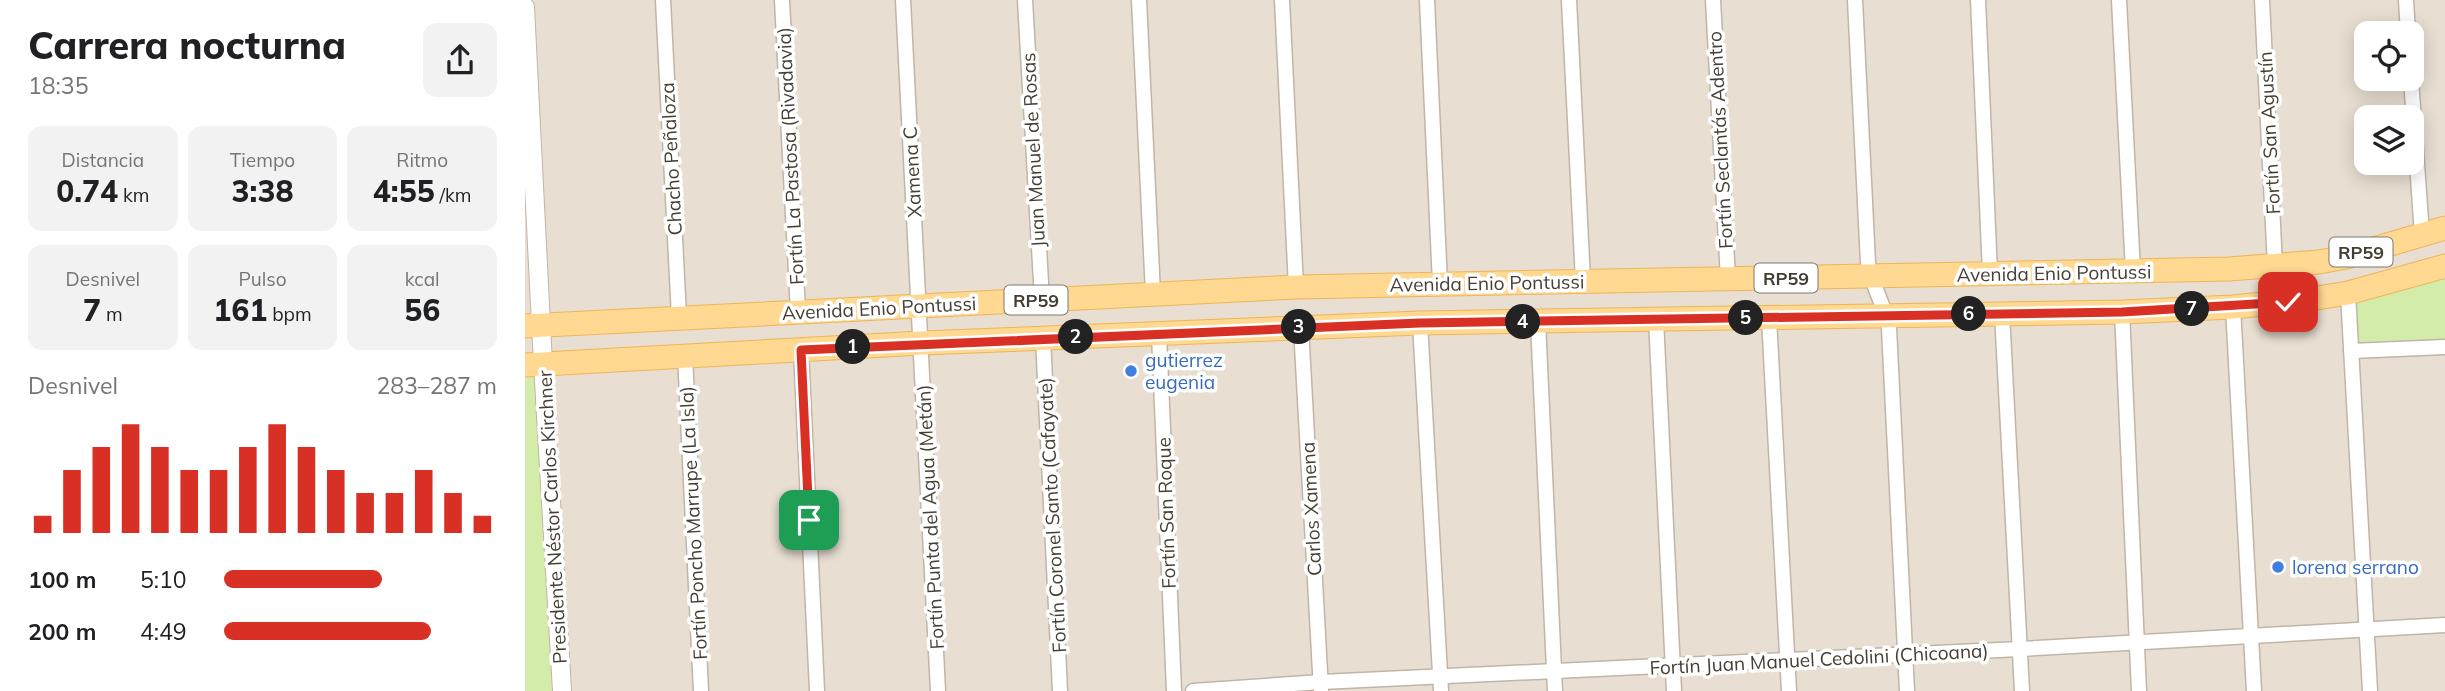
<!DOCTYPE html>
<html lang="es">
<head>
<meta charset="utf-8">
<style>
	body { margin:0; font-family:Mulish,sans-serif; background:#f2f2f2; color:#202124; height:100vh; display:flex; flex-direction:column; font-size:26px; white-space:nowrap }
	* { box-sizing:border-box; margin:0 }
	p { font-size:23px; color:#757577 }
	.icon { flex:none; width:38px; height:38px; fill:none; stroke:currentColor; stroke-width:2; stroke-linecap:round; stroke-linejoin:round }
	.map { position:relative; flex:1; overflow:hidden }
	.side { display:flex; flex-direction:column; background:#fff; width:525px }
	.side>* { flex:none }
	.buttons { position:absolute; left:1829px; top:21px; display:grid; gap:14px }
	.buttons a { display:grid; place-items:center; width:70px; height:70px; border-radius:14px; background:#fff; box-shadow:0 4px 18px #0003; font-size:35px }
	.pin { position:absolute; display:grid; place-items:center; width:60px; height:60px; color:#fff; margin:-30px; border-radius:14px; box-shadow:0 4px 10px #0006 }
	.km { position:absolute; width:35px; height:35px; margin:-18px; border-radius:50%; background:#222; color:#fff; font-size:19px; line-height:35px; text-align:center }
	.round { display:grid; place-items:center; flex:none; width:74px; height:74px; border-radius:14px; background:#f2f2f2 }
	.headline { display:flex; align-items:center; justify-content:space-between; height:119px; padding:0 28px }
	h1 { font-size:38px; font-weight:800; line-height:52px }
	.figures { display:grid; grid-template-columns:repeat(3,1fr); gap:10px; height:119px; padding:7px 28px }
	.figures div { display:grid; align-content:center; border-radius:14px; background:#f2f2f2; text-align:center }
	.figures b { font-size:30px; font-weight:800 }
	.figures small { font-size:19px; font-weight:400 }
	.figures p { font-size:19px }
	.chart { height:196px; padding:14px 28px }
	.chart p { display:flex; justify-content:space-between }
	.chart svg { width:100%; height:126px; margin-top:7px; stroke:#d93025; stroke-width:6 }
	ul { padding:0 28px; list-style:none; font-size:23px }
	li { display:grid; grid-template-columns:112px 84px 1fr; align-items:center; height:52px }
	li i { height:18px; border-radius:9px; background:#d93025 }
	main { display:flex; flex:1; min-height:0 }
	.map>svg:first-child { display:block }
</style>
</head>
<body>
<main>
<section class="side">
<div class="headline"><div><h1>Carrera nocturna</h1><p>18:35</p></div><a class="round"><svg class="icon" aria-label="share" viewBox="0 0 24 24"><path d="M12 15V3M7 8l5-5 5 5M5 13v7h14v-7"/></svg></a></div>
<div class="figures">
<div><p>Distancia</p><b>0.74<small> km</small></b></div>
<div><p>Tiempo</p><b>3:38</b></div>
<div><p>Ritmo</p><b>4:55<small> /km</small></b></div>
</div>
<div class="figures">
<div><p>Desnivel</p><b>7<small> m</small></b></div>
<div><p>Pulso</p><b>161<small> bpm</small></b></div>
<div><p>kcal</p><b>56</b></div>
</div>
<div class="chart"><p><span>Desnivel</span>283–287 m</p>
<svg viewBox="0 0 160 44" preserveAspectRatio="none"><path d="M5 44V38M15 44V22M25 44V14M35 44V6M45 44V14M55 44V22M65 44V22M75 44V14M85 44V6M95 44V14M105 44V22M115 44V30M125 44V30M135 44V22M145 44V30M155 44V38"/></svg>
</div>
<ul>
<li><b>100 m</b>5:10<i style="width:58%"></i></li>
<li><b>200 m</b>4:49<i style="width:76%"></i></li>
</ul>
</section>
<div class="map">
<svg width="1920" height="691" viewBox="0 0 1920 691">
	<rect width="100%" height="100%" fill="#f4eee4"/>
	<path fill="#e8dfd2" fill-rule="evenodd" d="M0,0H1920V691H0ZM1841,33H1886V79H1841ZM1841,117H1886V163H1841Z"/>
	<g fill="#d3eca9">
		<path d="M1920,269V343L1829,348L1827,295Z"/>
		<path d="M14,368L32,691H0V369Z"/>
	</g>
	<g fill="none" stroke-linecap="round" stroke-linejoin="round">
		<g stroke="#c0b5a6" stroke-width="17">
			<g id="minor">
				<path d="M138,0L154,317"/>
				<path d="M257,0L273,312"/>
				<path d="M378,0L413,691"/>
				<path d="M500,0L517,300"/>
				<path d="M614,0L628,294"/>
				<path d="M757,0L771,287"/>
				<path d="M902,0L915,284"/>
				<path d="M1044,0L1058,281"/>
				<path d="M1188,0L1203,279"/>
				<path d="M1330,0L1343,263C1347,286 1360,306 1364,328L1382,691"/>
				<path d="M1453,0L1465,273"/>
				<path d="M1594,0L1608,271"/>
				<path d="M1737,0L1750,266"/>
				<path d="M1881,0L1883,33"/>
				<path d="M1886,79L1897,235"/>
				<path d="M1823,293L1845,691"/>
				<path d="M1708,307L1729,691"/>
				<path d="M1597,312L1614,691"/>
				<path d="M1477,314L1497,691"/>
				<path d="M1244,318L1264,691"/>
				<path d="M1131,319L1149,691"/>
				<path d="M1013,322L1030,691"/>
				<path d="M895,323L916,691"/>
				<path d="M776,327L796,690"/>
				<path d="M634,334L649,691"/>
				<path d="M518,338L535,691"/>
				<path d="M276,350L292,691"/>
				<path d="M1826,351L1920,347"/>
				<path d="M160,355L176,691"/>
				<path d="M668,691L796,682L1495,649L1920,625"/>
			</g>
		</g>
		<g stroke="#c0b5a6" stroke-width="20">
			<path id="tertiary" d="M0,7L18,364L37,691"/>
		</g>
		<g stroke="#edb558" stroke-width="25">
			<g id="primary">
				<path d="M0,326L771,287L1704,269L1794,262L1821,257L1920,228"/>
				<path d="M0,365L397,343L895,323L1597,312L1708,307L1786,299L1823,293L1920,266"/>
			</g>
		</g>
		<use href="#minor" stroke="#fff" stroke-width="14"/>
		<use href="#tertiary" stroke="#fff" stroke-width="18"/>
		<use href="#primary" stroke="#ffd892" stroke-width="23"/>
	</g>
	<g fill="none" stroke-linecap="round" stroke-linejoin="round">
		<g stroke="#fff" stroke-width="14">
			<path id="route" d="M284,520L276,350L895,323L1597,312L1763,302"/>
		</g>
		<use href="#route" stroke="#d93025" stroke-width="9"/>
	</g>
	<g fill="#3f7fe0" stroke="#fff" stroke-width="2.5">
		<circle cx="606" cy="371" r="7"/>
		<circle cx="1753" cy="567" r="7"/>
	</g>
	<g text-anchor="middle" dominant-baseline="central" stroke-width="7" stroke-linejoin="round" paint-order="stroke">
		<g fill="#fff" stroke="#7e7870" stroke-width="2">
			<rect x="1804.5" y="237.5" width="63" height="29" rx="5"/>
			<rect x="1229.5" y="263.5" width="63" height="29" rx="5"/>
			<rect x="479.5" y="285.5" width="63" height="29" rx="5"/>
		</g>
		<g font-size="18" font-weight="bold" fill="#463e33">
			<text x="1836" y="252">RP59</text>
			<text x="1261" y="278">RP59</text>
			<text x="511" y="300">RP59</text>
		</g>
		<g font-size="19" fill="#463e33" stroke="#fff">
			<text transform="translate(1744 133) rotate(-93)">Fortín San Agustín</text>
			<text transform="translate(1195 140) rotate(-93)">Fortín Seclantás Adentro</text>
			<text transform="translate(508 150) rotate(-93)">Juan Manuel de Rosas</text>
			<text transform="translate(265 156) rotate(-93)">Fortín La Pastosa (Rivadavia)</text>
			<text transform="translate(146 159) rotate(-93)">Chacho Peñaloza</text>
			<text transform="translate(387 172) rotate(-93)">Xamena C</text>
			<text transform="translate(1529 273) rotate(-1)">Avenida Enio Pontussi</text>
			<text transform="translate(962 283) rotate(-1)">Avenida Enio Pontussi</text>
			<text transform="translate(354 308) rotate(-3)">Avenida Enio Pontussi</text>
			<text transform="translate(786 509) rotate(-93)">Carlos Xamena</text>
			<text transform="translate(641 513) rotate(-92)">Fortín San Roque</text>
			<text transform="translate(527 515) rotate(-93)">Fortín Coronel Santo (Cafayate)</text>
			<text transform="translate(27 517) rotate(-93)">Presidente Néstor Carlos Kirchner</text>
			<text transform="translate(405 517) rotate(-93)">Fortín Punta del Agua (Metán)</text>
			<text transform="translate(168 523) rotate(-93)">Fortín Poncho Marrupe (La Isla)</text>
			<text transform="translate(1294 659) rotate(-3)">Fortín Juan Manuel Cedolini (Chicoana)</text>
		</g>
		<g font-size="19" fill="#366cbe" stroke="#fff" text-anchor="start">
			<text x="620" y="360">gutierrez<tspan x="620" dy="22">eugenia</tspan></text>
			<text x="1767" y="567">lorena serrano</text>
		</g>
	</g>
</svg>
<div class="buttons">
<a><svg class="icon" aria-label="locate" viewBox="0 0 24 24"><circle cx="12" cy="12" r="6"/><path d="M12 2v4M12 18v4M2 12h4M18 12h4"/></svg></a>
<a><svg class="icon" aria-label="layers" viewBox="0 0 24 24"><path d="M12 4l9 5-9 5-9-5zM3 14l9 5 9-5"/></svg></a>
</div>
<div class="pin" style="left:284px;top:520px;background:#1e9e55"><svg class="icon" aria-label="arrive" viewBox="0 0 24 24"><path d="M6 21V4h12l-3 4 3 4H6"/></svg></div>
<div class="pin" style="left:1763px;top:302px;background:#d93025"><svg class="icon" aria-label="check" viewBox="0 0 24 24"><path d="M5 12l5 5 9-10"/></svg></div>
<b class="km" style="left:328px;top:347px">1</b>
<b class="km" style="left:551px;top:337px">2</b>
<b class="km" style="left:774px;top:327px">3</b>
<b class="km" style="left:998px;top:322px">4</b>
<b class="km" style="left:1221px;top:318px">5</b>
<b class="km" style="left:1444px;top:314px">6</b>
<b class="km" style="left:1667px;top:309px">7</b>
</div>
</main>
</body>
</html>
